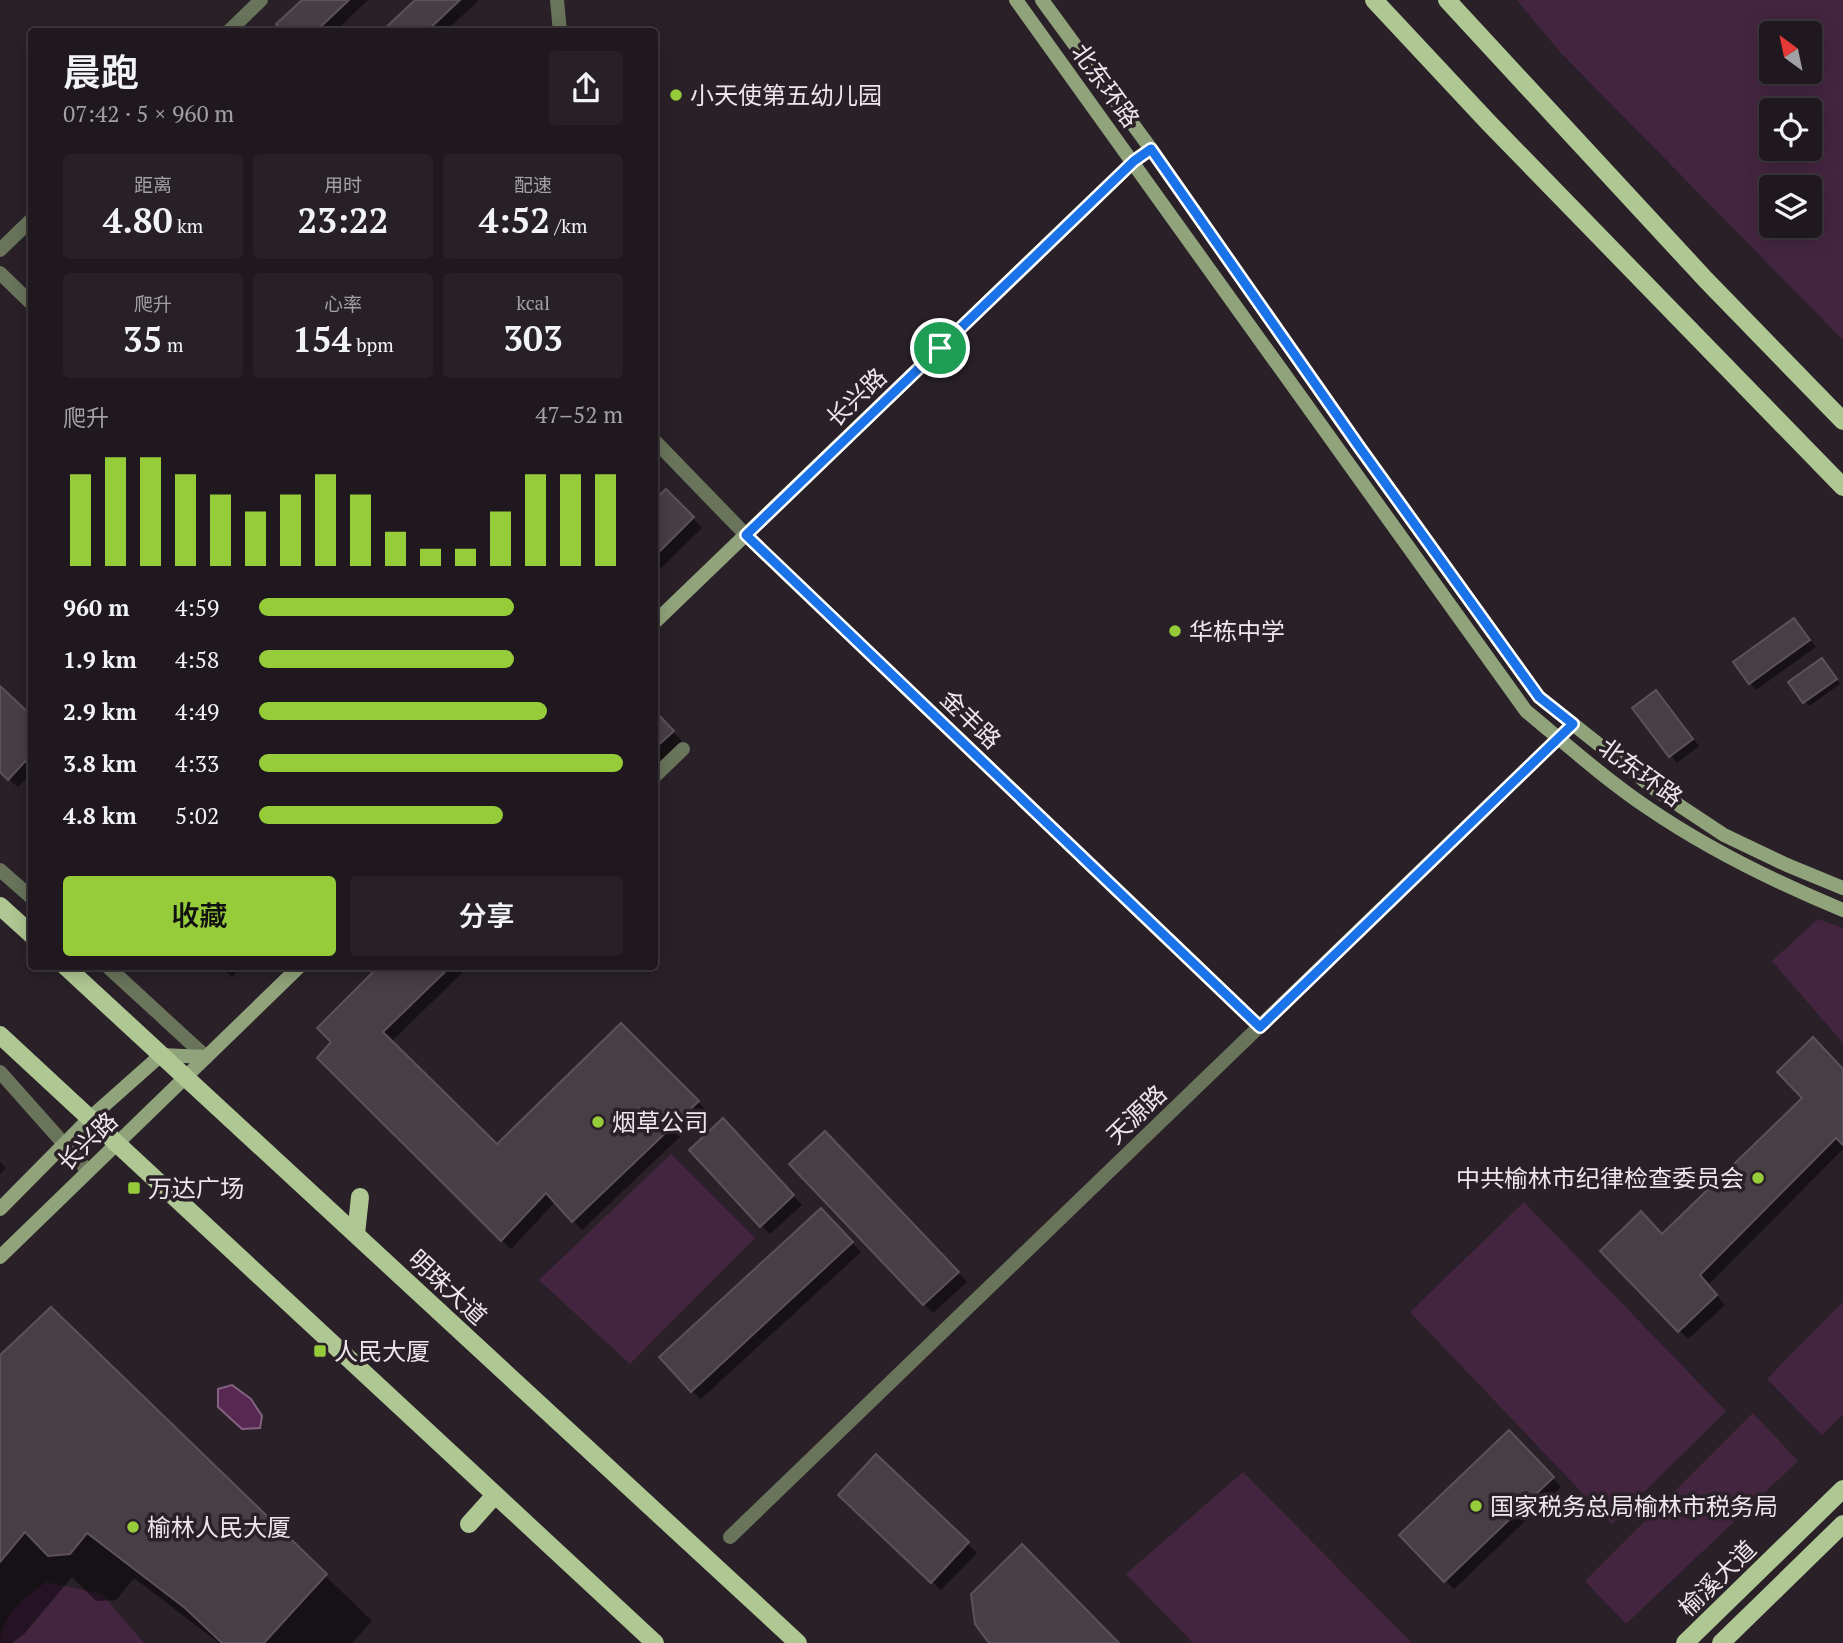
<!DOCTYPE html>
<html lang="zh">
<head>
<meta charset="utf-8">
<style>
	body { margin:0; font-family:"PT Serif","Noto Sans SC",serif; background:#272127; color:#f1f3f6; height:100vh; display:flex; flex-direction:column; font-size:26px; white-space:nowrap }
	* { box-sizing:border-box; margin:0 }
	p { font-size:23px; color:#a1a0a4 }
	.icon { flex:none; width:38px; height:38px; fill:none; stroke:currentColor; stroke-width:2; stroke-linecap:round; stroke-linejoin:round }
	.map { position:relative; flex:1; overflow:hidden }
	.panel { position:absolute; left:28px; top:28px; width:630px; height:942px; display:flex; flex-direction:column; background:#1f181e; border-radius:7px; box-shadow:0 4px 18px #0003,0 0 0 2px #3c373c }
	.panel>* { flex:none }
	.needle { width:46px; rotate:327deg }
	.fabs { position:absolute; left:1759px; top:21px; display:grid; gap:14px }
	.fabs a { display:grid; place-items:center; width:63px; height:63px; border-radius:7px; background:#1f181e; box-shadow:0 4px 18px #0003,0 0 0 2px #3c373c; font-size:35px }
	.pin { position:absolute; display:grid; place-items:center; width:60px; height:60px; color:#fff; margin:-30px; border:4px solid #fff; border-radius:50%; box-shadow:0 2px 7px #0007 }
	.round { display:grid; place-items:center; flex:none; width:74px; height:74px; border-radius:7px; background:#272127 }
	.head { display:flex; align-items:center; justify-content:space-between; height:119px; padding:0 35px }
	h1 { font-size:38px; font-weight:600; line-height:52px }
	.metrics { display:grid; grid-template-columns:repeat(3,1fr); gap:10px; height:119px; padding:7px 35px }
	.metrics div { display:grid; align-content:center; border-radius:7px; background:#272127; text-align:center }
	.metrics b { font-size:35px; font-weight:600 }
	.metrics small { font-size:19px; font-weight:400 }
	.metrics p { font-size:19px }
	.chart { height:196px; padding:14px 35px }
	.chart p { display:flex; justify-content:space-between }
	.chart svg { width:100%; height:126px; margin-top:7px; stroke:#96cc39; stroke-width:6 }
	.primary-button { display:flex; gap:14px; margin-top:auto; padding:14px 35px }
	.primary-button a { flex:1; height:80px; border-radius:7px; background:#96cc39; color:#111; font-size:28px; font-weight:600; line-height:80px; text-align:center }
	.primary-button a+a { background:#272127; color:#f1f3f6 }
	ul { padding:0 35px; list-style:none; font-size:23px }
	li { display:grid; grid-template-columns:112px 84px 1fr; align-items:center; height:52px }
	li i { height:18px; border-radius:9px; background:#96cc39 }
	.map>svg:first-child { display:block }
</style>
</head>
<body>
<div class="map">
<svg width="1843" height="1643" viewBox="0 0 1843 1643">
	<rect width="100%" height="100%" fill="#292028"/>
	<g fill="#442540" fill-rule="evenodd">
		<path d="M1517,0H1843V340L1560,52ZM1771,33H1810V72H1771ZM1771,110H1810V149H1771ZM1810,187V226H1771V187Z"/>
		<path d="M1818,919L1843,928V1043L1772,961Z"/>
		<path d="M671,1154L755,1238L630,1364L539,1280Z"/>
		<path d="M1524,1202L1726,1411L1612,1524L1410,1312Z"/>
		<path d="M1843,1302V1415L1822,1435L1767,1379Z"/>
		<path d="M1753,1413L1798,1461L1626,1624L1585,1581Z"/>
		<path d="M1243,1472L1412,1643H1193L1126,1574Z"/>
		<path d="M46,1582L102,1594L144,1643H0C0,1615 25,1597 46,1582Z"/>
	</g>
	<path fill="#572852" stroke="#846180" stroke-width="2" d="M232,1385L251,1399L262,1416L260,1428L242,1429L218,1407V1389Z"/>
	<g fill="#0007">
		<path d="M304,0H368L334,32H286Z"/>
		<path d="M418,0H479L445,32H384Z"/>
		<path d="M666,491L702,528L654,575V502Z"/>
		<path d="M1794,620L1816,647L1756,690L1750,683Z"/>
		<path d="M1826,664L1840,684L1809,706L1790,682Z"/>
		<path d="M0,689L32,718V773L18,787L0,771Z"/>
		<path d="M1656,692L1699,746L1677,763L1635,709Z"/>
		<path d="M654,713L682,741L654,767Z"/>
		<path d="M220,966H242L232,977Z"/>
		<path d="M382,966H469L391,1042L497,1146L621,1025L707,1111L582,1230L555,1202L511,1249L319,1058L334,1042Z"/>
		<path d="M1843,1070V1149L1708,1285L1725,1305L1688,1339L1602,1251L1663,1236L1804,1098Z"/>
		<path d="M732,1130L802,1205L770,1234L761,1225Z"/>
		<path d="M825,1133L967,1282L933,1313L792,1165Z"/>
		<path d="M0,1162L6,1168L0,1174Z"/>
		<path d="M830,1219L861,1252L701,1399L692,1391Z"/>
		<path d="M51,1310L372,1621L352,1643H219L134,1578L116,1600L96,1601L72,1577L24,1634L12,1643H0V1357Z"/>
		<path d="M1509,1433L1561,1487L1454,1589L1402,1535Z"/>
		<path d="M876,1457L977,1553L941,1590L849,1504Z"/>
	</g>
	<g fill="#483e46" stroke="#5d525b" stroke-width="2">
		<path d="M302,0H349L315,32H284L276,24Z"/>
		<path d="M415,0H460L426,32H381Z"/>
		<path d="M666,489L694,517L654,557V500Z"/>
		<path d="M1794,618L1810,640L1749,684L1733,662Z"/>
		<path d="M1822,658L1837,679L1803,703L1788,682Z"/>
		<path d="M0,686L32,716V754L8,780L0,772Z"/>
		<path d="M1656,690L1693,739L1669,757L1632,708Z"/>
		<path d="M654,710L674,731L654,749Z"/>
		<path d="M379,966H451L383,1032L497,1144L621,1023L699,1101L572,1222L546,1193L501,1241L317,1058L331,1042L317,1028Z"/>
		<path d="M1813,1037L1843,1069V1145L1836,1138L1700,1275L1717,1295L1678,1332L1600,1251L1641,1211L1662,1234L1802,1098L1777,1072Z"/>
		<path d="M723,1118L794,1195L760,1227L689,1150Z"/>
		<path d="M825,1131L959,1272L923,1305L789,1164Z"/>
		<path d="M821,1208L853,1242L691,1392L659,1357Z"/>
		<path d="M51,1307L327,1574L264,1643H222L185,1608L87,1533L70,1554L48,1556L25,1532L0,1562V1355Z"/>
		<path d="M1509,1430L1554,1477L1444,1582L1399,1535Z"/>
		<path d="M876,1454L969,1542L931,1583L838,1495Z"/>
		<path d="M1022,1544L1119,1643H989L975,1624L971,1594Z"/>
	</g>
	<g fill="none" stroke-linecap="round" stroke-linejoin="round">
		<g stroke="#69745b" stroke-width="14">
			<path d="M557,0L560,32"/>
			<path d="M228,32L261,0"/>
			<path d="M0,250L32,219"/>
			<path d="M0,273L32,304"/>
			<path d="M654,440L746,535L1260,1027"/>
			<path d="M654,777L683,749"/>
			<path d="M0,870L32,898"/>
			<path d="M107,966L206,1057"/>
			<path d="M0,1072L88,1171"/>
			<path d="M730,1537L1573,724"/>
		</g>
		<g stroke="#90a37a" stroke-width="14">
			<path d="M1016,0L1526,711C1566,744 1605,779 1648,808C1708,849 1775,882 1843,910"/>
			<path d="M1042,0L1151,149L1360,448L1539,697L1656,790L1724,835L1787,865L1843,888"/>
			<path d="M654,623L1134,161L1151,149"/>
			<path d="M0,1209L90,1118L161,1055L206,1057"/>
			<path d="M0,1257L300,966"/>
		</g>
		<g stroke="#afc792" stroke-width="18">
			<path d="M1374,0L1488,122L1843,487"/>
			<path d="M1447,0L1706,280L1843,421"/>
			<path d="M0,906L32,935"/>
			<path d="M65,966L798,1643"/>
			<path d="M0,1035L655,1643"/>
			<path d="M356,1234L360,1197"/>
			<path d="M469,1524L495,1495"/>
			<path d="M1685,1643L1843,1489"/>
			<path d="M1721,1643L1843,1524"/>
		</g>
	</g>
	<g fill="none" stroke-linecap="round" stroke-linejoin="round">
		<g stroke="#fff" stroke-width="14">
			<path id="route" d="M1151,149L1360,448L1539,697L1573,724L1260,1027L746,535L1134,161Z"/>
		</g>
		<use href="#route" stroke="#1a73e8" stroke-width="9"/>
	</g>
	<g fill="#96cc39" stroke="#292028" stroke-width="2.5">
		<circle cx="676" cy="95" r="7"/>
		<circle cx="1175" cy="631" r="7"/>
		<circle cx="598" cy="1122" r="7"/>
		<circle cx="1758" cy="1178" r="7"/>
		<rect x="127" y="1181" width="14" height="14" rx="3.5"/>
		<rect x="313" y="1344" width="14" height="14" rx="3.5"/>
		<circle cx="1476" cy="1506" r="7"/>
		<circle cx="133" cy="1527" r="7"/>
	</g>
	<g text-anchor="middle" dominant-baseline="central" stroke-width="7" stroke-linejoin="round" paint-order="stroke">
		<g font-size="24" fill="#ede7ec" stroke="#292028">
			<text transform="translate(1106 85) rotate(54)">北东环路</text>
			<text transform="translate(856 397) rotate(-44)">长兴路</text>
			<text transform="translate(971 719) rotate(44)">金丰路</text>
			<text transform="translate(1641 772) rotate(36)">北东环路</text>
			<text transform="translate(1136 1114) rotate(-44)">天源路</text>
			<text transform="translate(87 1141) rotate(-44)">长兴路</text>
			<text transform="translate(448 1287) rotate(43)">明珠大道</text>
			<text transform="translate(1717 1578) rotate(-44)">榆溪大道</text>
		</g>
		<g font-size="24" fill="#ede7ec" stroke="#292028" text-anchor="start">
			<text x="690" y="95">小天使第五幼儿园</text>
			<text x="1189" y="631">华栋中学</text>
			<text x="612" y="1122">烟草公司</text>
			<text x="1744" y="1178" text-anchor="end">中共榆林市纪律检查委员会</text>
			<text x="148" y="1188">万达广场</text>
			<text x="334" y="1351">人民大厦</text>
			<text x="1490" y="1506">国家税务总局榆林市税务局</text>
			<text x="147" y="1527">榆林人民大厦</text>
		</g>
	</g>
</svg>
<div class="fabs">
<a><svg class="needle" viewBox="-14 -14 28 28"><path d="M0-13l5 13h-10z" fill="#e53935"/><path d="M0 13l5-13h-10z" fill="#a1a0a4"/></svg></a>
<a><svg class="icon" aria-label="locate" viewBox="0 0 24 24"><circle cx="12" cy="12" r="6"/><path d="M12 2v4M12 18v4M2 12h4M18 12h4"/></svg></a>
<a><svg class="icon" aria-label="layers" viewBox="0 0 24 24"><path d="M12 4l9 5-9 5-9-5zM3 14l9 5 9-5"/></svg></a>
</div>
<div class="pin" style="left:940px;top:348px;background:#1e9e55"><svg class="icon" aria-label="arrive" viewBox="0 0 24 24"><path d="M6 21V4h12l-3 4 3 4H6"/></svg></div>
<section class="panel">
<div class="head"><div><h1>晨跑</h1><p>07:42 · 5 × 960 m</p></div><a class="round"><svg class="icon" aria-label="share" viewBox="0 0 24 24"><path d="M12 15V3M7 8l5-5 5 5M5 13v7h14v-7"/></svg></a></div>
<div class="metrics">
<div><p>距离</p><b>4.80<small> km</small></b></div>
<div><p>用时</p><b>23:22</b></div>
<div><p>配速</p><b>4:52<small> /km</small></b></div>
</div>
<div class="metrics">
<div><p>爬升</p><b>35<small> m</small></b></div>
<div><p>心率</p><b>154<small> bpm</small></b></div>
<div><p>kcal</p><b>303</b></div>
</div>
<div class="chart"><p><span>爬升</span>47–52 m</p>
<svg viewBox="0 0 160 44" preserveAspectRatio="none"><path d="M5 44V12M15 44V6M25 44V6M35 44V12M45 44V19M55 44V25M65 44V19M75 44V12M85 44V19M95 44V32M105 44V38M115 44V38M125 44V25M135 44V12M145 44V12M155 44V12"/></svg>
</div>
<ul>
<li><b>960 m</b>4:59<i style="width:70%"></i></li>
<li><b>1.9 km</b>4:58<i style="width:70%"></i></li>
<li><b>2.9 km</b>4:49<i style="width:79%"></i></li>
<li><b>3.8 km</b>4:33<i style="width:100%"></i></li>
<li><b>4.8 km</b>5:02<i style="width:67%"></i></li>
</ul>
<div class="primary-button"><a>收藏</a><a>分享</a></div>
</section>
</div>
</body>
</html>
